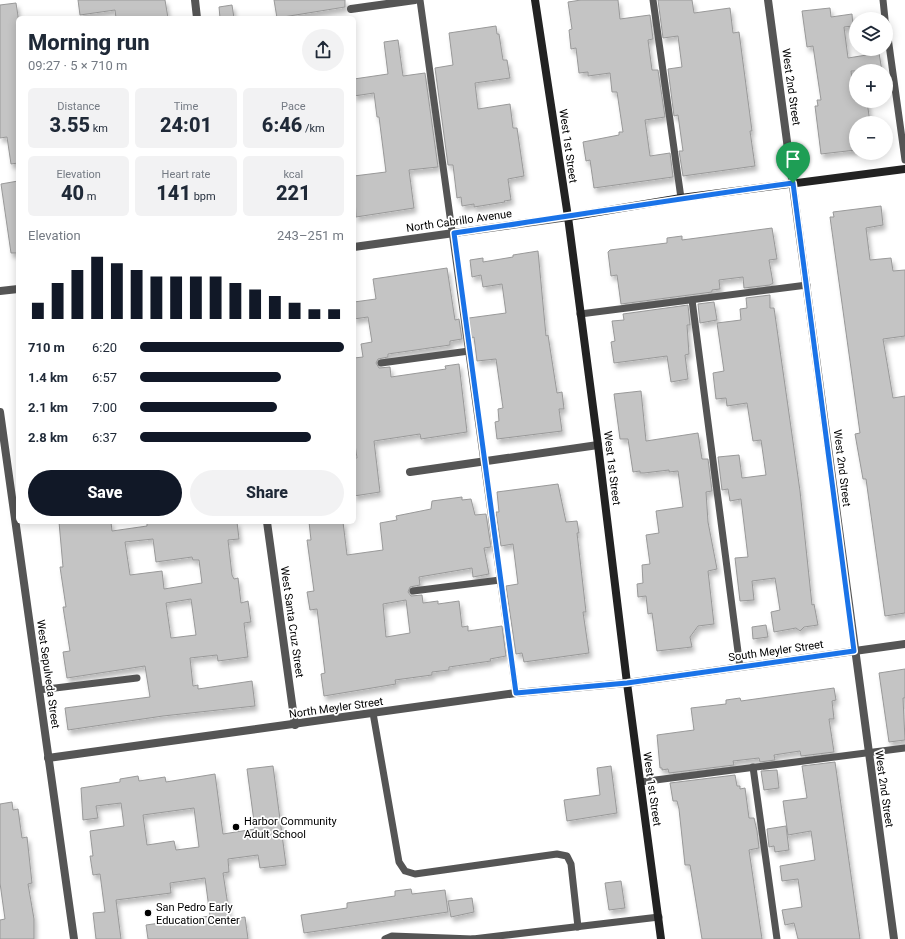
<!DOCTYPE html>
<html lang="en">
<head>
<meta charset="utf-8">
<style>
	body { margin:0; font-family:Roboto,sans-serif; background:#f2f2f3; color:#1f2937; height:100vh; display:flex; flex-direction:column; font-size:15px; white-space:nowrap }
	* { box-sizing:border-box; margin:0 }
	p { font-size:13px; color:#747a83 }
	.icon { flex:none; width:22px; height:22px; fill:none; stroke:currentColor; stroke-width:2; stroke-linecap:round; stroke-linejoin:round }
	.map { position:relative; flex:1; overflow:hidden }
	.panel { position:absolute; left:16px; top:16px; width:340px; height:508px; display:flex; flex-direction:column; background:#fff; border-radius:6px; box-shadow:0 2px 10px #0003 }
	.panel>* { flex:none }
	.buttons { position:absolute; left:849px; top:12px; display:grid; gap:8px }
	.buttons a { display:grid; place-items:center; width:44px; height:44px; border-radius:50%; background:#fff; box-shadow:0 2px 10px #0003; font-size:20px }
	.pin { position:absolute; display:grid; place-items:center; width:34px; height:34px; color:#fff; margin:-41px -17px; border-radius:50% 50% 50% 0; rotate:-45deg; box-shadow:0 0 4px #0007 }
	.pin .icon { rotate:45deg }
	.round { display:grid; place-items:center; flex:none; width:42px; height:42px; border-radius:21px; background:#f2f2f3 }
	.summary { display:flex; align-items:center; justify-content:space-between; height:68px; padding:0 12px }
	h1 { font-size:22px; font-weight:800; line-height:30px }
	.figures { display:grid; grid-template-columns:repeat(3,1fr); gap:6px; height:68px; padding:4px 12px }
	.figures div { display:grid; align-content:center; border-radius:6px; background:#f2f2f3; text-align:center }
	.figures b { font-size:20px; font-weight:800 }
	.figures small { font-size:11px; font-weight:400 }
	.figures p { font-size:11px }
	.chart { height:112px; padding:8px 12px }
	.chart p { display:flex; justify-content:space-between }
	.chart svg { width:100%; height:72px; margin-top:4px; stroke:#111827; stroke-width:6 }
	.cta { display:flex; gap:8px; margin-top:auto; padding:8px 12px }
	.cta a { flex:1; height:46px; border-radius:24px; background:#111827; color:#fff; font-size:16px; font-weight:800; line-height:46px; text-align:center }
	.cta a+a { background:#f2f2f3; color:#1f2937 }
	ul { padding:0 12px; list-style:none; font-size:13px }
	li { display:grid; grid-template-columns:64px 48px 1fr; align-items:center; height:30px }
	li i { height:10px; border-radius:5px; background:#111827 }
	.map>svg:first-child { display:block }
</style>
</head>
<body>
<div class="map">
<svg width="905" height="939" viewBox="0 0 905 939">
	<defs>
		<filter id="shadow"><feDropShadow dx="2.5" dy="4.5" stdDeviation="2" flood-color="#0004"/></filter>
	</defs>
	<rect width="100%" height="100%" fill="#fff"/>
	<g fill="#c4c4c4" stroke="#999" fill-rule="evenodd" filter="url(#shadow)">
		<path d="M78,0H165L168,18H116L115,10L80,15Z"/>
		<path d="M274,0H345V7L277,18Z"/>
		<path d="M581,0H618L620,19L650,15L653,39L648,40L652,70H658L665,117L645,120L650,156L670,153L673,177L594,188L590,160L586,161L583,142L619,135V132H623L617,92H612L610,73L588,76V72L579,73L576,48L571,49L569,30L572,29L568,2Z"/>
		<path d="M658,0H692L694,13L730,8L733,33L739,32L752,131H750L755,166L683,176L679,151H683L678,115L674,116L668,69L682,67L678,36L663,38Z"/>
		<path d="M16,3L18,16V163L11,164L7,137L0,138V5Z"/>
		<path d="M232,5L234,18H220L219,7Z"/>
		<path d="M830,8L831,17L852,14L853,26L844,27L848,58L879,53L882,71H851L855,101H867L870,123H856V150L821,154L815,106H818L817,100H821L813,46L807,47L802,11Z"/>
		<path d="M496,26L497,34H499L503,60H507L510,78L475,83L478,109L510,104L513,128H517L524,176L508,179L511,200L504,201L505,202L474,207V204L462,206L461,197L457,198L453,165H448L435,68L453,65L449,33Z"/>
		<path d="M398,40L403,76L425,73L438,167L409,170L414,208L356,217L354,176L386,172L379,117H377L374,93L354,96V79L388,74L384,42Z"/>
		<path d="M18,181V253H11L1,184Z"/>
		<path d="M881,206L883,225L866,228L870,260L891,258L893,271L905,270V336L883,339L893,398L905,396V613L885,616L866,479H863L855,434L860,433L830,217H834L833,212Z"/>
		<path d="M772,228L777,259L769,260L773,283L770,285L744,288L743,277L719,280L720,289L712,290V292L621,304L617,275L611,276L608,252L610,250L667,243V238L682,236V240Z"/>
		<path d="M538,251L546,336L548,335L557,393L562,392L564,409H559L562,431L497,439L495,422L499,421L498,409L503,408L496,359L477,361L474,337L472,338L469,318L506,313L502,284L483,287L481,275L472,277L470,260L483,258V262L513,257V255Z"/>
		<path d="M447,268L455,320L459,319L462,339L450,341V345L388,354V357L378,359L376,363L379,368L390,367L391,377L446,369L445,366L459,364L467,432L421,439L420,434L374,441L380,492L354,496V458H357L354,438V358L363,357L361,344L372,342L368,317L354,319V302L376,299L373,279Z"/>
		<path d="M770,295V308H774L800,491L812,605L814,604L818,625L804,627L800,631L796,628L774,632L771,612L780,610L775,578L752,581L754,600L740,601L735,558L748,557L741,499L730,501L728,489L722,490L718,457L739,455L742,478L766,475L761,440L753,441L747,403L727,406L726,398L716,399L713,373L724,371L717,323L741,320L740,309L747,308L746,298Z"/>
		<path d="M714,302L717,320L700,323L698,304Z"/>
		<path d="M688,305L690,325H687L689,354L685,355L688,379L671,382L667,356L614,363L611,342L615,341L612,321L624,320L623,314Z"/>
		<path d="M641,391L646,441L698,433L702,459H708L712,491L706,492L708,522L717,569L708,571L714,624L698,626L690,637L692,647L657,651L652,613L648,614L646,596L638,597L637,584L643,583L642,565L650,564L646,535L659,533L656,511L683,507L678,471L669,472V470L644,473H640V471L633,472L628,439H620L614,394Z"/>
		<path d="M558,484L566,522L577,521L579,533H577L586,612H583L589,653L524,662L522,653L516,654L506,586L518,584L513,544L501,546L496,512H499L497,492Z"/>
		<path d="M462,497V500L471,499L475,515L486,514L491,547L484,548L489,574L473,577L472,568L419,577L420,585L410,587L408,592L411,596L422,595L423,603L438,601V604L459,601L462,627L468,626V631L502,626L506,656L490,659L491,661L449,667V670L432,672V675L395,680L396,684L324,696L321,674L325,673L317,609L310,610L307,592L314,591L307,540H311L309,522H343L347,555L383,550L380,523L397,520L396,516L431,509L432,501ZM406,600L410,633L386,637L383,604Z"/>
		<path d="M59,522H111L112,531L147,526V522H237L239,539L228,540L232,575L234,579L238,578L241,603L248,601L251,622L244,623L248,657L218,661L217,655L190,658L193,686L198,685V689L252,681L255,706L163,716L68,730L65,708L150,697L145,666L67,678L63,652L70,651L63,607H66L60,567H63ZM153,539L156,562L192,557L193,560H199L202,583L164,589L162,571L130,575L125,542ZM191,599L196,635L171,638L166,603Z"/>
		<path d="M766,625L768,637L753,639L752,627Z"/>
		<path d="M905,669V698H903L905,740L889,742L879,673Z"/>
		<path d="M834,688L836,700L832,701L834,719H829L834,752L801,756L800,751L774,755L775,760L760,762L759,758L733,761L734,765L669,773L668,769L662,770V768H660L657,735L694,730L691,708L726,704V700L740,698L741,701Z"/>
		<path d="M835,762L860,939H798L794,923L785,925L782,910L802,907L798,879L782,881L780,866L815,860L811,831L788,835L783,801L807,798L802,766Z"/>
		<path d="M273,766L286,865L260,868L258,855L228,859L229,872L223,873L230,919L245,917L248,939H148L146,925L210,916L205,878L170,883L171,893L116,900L121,939H96L93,913L105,912L100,874L93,875L90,856H93L90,831L124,826L121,803L96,806L98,818L83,820L81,788L120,782V779L138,776L139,781L165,777L166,782L215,774L223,834L255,829L247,769ZM194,808L199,847L176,850L174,841L147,845L143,815Z"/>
		<path d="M611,766L617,813L567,821L564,800L600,795L597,768Z"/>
		<path d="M777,770L779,788L764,790L761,771Z"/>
		<path d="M735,775L737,786H740V789L745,788L749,818H754L757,831L759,848L749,850L762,939H702L690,865H685L679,809L677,801H673L670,783Z"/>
		<path d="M12,802L13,810L18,809L22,838L27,837L32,883L28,884L34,919V939H0V920L5,919L0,883V804Z"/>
		<path d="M786,826L789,850L775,852L774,846L769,847L767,829Z"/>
		<path d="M621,881L625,908L609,910L605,883Z"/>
		<path d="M411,889L412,894L445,890L448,912L304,933L301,915L347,908V903L395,896V891Z"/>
		<path d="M472,898L474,912L451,917L448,901Z"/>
	</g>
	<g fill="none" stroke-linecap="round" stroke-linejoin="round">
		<g stroke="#555" stroke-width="7">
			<path d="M420,0L516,693"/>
			<path d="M653,0L681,198"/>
			<path d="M883,0L885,19"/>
			<path d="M886,23L905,160"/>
			<path d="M692,300L740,667"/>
			<path d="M580,314L807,285"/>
			<path d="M381,363L469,351"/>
			<path d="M413,591L500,580"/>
			<path d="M39,690L137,678"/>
			<path d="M373,713L399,862L405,871L415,874L557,854L567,856L571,864L578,927"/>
			<path d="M753,767L777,939"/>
			<path d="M640,782L905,748"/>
			<path d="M385,939L392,936L473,939"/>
			<path d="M473,939L659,917"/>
		</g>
		<g stroke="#555" stroke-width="8">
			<path d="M195,0L197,18"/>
			<path d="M768,0L894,939"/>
			<path d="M351,9L415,0"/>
			<path d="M354,247L568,217"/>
			<path d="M0,291L18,289"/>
			<path d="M0,412L74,939"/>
			<path d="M410,472L598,445"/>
			<path d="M267,522L295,725"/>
			<path d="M48,758L516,693L627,683L905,644"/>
		</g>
		<g stroke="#222" stroke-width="8">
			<path d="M535,0L568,217L598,445L627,683L661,939"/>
			<path d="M568,217L681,198L905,169"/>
		</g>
	</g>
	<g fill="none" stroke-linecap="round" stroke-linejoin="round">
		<g stroke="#fff" stroke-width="8">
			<path id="route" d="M793,183L854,651L627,683L516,693L454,233C567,217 680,198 793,183Z"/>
		</g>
		<use href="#route" stroke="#1a73e8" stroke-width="5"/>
	</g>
	<g fill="#000" stroke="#fff" stroke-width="1.5">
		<circle cx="236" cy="827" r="4"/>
		<circle cx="148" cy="913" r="4"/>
	</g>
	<g text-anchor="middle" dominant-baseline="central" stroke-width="3.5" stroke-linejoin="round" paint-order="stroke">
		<g font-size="11" fill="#000" stroke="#fff">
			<text transform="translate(791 87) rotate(82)">West 2nd Street</text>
			<text transform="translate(568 146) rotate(82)">West 1st Street</text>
			<text transform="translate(459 221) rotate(-8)">North Cabrillo Avenue</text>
			<text transform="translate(612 468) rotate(83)">West 1st Street</text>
			<text transform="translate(842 468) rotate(83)">West 2nd Street</text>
			<text transform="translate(292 622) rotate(82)">West Santa Cruz Street</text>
			<text transform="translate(776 651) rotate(-8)">South Meyler Street</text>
			<text transform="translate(48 674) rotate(82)">West Sepulveda Street</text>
			<text transform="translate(336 708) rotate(-8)">North Meyler Street</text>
			<text transform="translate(652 789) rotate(82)">West 1st Street</text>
			<text transform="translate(884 789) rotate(82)">West 2nd Street</text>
		</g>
		<g font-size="11" fill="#000" stroke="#fff" text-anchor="start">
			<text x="244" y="821">Harbor Community<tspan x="244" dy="13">Adult School</tspan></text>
			<text x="156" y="907">San Pedro Early<tspan x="156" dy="13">Education Center</tspan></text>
		</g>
	</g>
</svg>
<div class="buttons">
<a><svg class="icon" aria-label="layers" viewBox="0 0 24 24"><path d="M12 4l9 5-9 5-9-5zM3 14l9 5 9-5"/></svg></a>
<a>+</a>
<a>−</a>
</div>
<div class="pin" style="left:793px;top:183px;background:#1e9e55"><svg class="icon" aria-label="arrive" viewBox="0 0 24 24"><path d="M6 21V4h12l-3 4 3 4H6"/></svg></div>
<section class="panel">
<div class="summary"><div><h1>Morning run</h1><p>09:27 · 5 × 710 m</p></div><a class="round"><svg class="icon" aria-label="share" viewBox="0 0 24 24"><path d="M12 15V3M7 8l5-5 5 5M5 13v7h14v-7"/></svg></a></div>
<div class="figures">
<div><p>Distance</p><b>3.55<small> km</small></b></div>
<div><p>Time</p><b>24:01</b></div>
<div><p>Pace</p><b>6:46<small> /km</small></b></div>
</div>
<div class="figures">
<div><p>Elevation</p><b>40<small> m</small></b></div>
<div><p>Heart rate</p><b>141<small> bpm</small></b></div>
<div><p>kcal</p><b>221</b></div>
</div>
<div class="chart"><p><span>Elevation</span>243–251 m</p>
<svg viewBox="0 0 160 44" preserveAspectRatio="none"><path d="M5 44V34M15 44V22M25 44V14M35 44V6M45 44V10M55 44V14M65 44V18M75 44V18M85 44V18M95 44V18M105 44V22M115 44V26M125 44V30M135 44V34M145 44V38M155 44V38"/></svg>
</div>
<ul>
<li><b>710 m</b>6:20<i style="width:100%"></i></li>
<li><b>1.4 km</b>6:57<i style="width:69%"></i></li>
<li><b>2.1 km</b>7:00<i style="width:67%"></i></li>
<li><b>2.8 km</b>6:37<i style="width:84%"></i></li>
</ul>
<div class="cta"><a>Save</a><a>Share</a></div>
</section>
</div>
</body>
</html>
